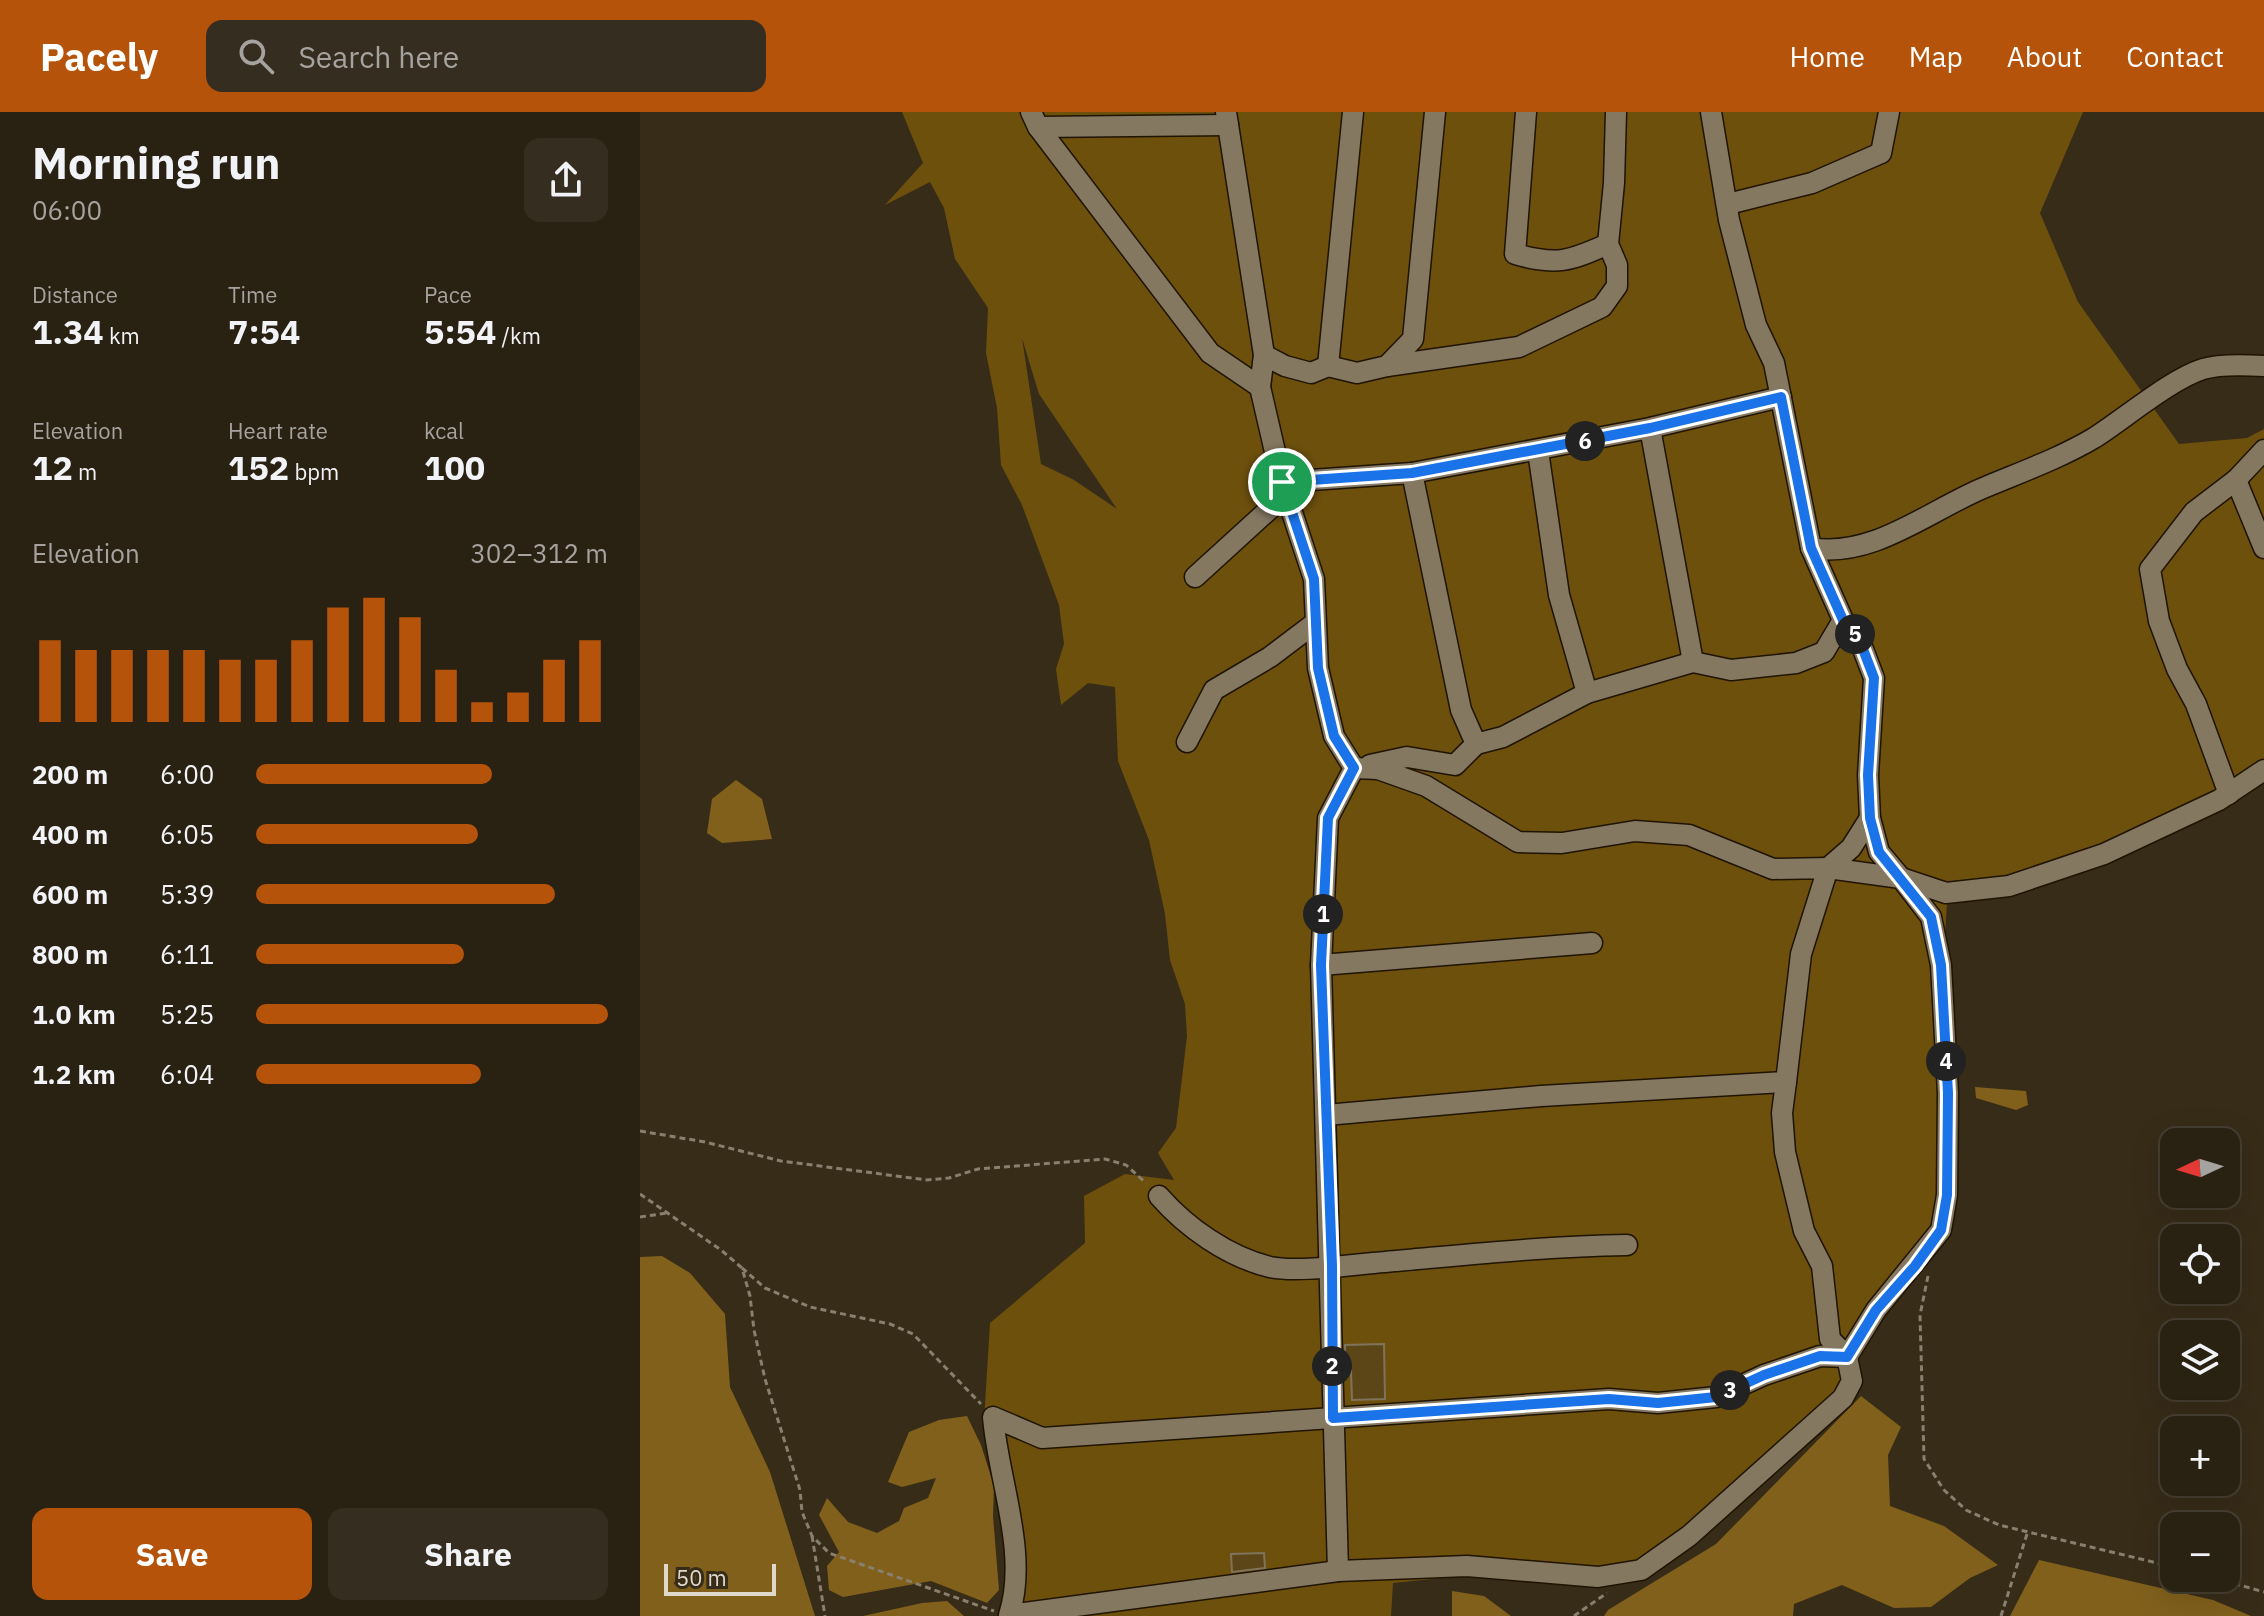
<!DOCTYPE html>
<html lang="en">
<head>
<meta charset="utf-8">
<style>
	body { margin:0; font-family:"IBM Plex Sans",sans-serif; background:#352e20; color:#f1f3f6; height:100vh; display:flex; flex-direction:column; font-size:30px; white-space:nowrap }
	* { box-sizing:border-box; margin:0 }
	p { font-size:26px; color:#a5a39f }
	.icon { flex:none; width:44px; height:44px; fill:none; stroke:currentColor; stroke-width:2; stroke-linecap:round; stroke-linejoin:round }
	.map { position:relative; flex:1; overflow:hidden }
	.sheet { display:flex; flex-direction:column; background:#292112; width:640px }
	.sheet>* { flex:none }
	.needle { width:52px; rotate:266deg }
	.buttons { position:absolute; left:1520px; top:1016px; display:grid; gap:16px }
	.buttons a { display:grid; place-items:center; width:80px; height:80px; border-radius:16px; background:#292112; box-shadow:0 8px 32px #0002,0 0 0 2px #453e32; font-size:40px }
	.scale { position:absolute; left:24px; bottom:20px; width:112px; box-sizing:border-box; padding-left:8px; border:4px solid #dfd8cb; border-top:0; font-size:22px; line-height:28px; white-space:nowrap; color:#dfd8cb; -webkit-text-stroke:6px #372c18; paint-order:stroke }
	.pin { position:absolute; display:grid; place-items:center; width:68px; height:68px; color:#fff; margin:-34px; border:4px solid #fff; border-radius:50%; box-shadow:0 2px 8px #0007 }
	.km { position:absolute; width:40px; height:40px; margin:-20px; border-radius:50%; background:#222; color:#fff; font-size:22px; line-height:40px; text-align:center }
	.round { display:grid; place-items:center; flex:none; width:84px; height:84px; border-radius:16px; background:#352e20 }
	.headline { display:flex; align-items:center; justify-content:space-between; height:136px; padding:0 32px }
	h1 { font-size:44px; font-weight:700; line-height:60px }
	.metrics { display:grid; grid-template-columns:repeat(3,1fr); gap:12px; height:136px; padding:8px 32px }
	.metrics div { display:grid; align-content:center }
	.metrics b { font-size:34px; font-weight:700 }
	.metrics small { font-size:22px; font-weight:400 }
	.metrics p { font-size:22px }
	.chart { height:224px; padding:16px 32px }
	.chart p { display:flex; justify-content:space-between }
	.chart svg { width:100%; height:144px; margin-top:8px; stroke:#b45309; stroke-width:6 }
	.action { display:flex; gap:16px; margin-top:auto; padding:16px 32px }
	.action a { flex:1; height:92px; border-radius:16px; background:#b45309; color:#fff; font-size:32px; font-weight:700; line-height:92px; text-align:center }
	.action a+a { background:#352e20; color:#f1f3f6 }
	ul { padding:0 32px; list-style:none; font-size:26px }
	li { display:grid; grid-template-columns:128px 96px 1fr; align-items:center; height:60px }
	li i { height:20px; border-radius:10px; background:#b45309 }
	header { display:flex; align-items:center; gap:48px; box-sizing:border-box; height:112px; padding:0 40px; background:#b45309; color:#fff }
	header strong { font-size:38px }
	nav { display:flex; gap:44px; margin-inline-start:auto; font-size:28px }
	.search { width:560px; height:72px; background:#352e20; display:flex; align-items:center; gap:20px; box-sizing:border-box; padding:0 28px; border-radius:16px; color:#a5a39f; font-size:30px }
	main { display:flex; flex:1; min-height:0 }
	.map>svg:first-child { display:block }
</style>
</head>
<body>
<header>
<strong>Pacely</strong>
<div class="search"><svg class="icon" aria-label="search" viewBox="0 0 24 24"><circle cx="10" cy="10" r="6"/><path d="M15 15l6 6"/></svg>Search here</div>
<nav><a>Home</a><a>Map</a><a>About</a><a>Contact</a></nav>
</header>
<main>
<section class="sheet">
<div class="headline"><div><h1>Morning run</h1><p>06:00</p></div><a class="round"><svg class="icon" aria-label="share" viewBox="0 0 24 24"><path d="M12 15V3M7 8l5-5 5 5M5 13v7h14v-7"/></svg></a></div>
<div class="metrics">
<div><p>Distance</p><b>1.34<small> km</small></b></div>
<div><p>Time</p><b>7:54</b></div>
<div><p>Pace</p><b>5:54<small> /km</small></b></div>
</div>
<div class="metrics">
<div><p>Elevation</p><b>12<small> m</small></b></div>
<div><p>Heart rate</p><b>152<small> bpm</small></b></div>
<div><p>kcal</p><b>100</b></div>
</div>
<div class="chart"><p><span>Elevation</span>302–312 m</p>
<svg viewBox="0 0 160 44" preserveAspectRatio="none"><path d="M5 44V19M15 44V22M25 44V22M35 44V22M45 44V22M55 44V25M65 44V25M75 44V19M85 44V9M95 44V6M105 44V12M115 44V28M125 44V38M135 44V35M145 44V25M155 44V19"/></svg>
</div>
<ul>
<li><b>200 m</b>6:00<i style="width:67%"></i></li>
<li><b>400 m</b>6:05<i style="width:63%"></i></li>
<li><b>600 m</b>5:39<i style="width:85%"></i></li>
<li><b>800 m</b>6:11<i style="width:59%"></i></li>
<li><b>1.0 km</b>5:25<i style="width:100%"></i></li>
<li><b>1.2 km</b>6:04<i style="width:64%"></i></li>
</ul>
<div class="action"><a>Save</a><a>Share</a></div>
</section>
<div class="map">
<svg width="1624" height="1504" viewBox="0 0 1624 1504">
	<rect width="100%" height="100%" fill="#372c18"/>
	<path fill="#6e500d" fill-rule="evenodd" d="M262,0H1443L1400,101L1438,190L1539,332L1607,326L1624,317V664L1467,749L1350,786L1307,792L1303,851L1309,1121L1214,1236L1216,1271L1004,1466L841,1462L753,1471L751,1504H366L369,1460L365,1397L344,1309L350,1211L445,1131L444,1084L485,1062L534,1068L518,1041L536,1016L547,924L545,892L530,848L525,802L509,728L478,649L475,575L448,571L421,593L416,557L424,532L419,493L382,393L361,353L357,296L346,241L348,196L315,147L304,96L290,70L245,93L283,51ZM382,226L399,282L477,397L434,368L401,352Z"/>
	<g fill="#81601c">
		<path d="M96,668L122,687L132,727L82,731L67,721L72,687Z"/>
		<path d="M1335,975L1386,979L1388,993L1376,998L1336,986Z"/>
		<path d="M22,1144L50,1161L85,1202L90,1275L130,1360L175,1504H0V1145Z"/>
		<path d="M1221,1284L1261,1315L1248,1343L1250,1394L1304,1414L1358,1453L1330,1466L1291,1495L1254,1496L1202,1473L1154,1492L1153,1504H964L968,1498L1076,1432Z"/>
		<path d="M327,1304L341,1333L354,1374L353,1404L359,1478L347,1491L291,1469L203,1485L189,1478L187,1454L199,1440L179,1403L187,1386L208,1410L237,1421L259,1409L264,1396L288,1386L296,1366L262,1375L248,1370L269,1320L299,1308Z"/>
		<path d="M1399,1448L1573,1488L1611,1504H1370Z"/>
		<path d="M812,1479L844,1484L871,1504H812Z"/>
		<path d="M307,1489L324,1504H223L282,1491Z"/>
	</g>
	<g fill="#5c4517" stroke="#80735c" stroke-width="2">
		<path d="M744,1232L745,1287L712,1288L711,1259H705V1233Z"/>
		<path d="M624,1441L625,1456L592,1460L591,1442Z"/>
	</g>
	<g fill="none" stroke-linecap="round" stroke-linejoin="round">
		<g stroke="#1f1402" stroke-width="23">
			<g id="minor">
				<path d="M391,0L398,15L570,241L620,275"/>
				<path d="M586,0L624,243L620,275L642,370L674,467L678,556L694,624L714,656L688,706L681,853L698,1459"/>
				<path d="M886,0L875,142C917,154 930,149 968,132"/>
				<path d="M1071,0L1089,108L1116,213L1134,251L1171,436L1203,508L1218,524L1234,566L1228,663L1230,706L1239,740L1261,766L1306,781L1369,774L1464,742L1579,688L1624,658"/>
				<path d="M398,15L588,13"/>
				<path d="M1088,92L1172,71L1241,41L1249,0"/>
				<path d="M624,243L645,254L671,261L688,254L717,261L747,254L773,227L795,0"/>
				<path d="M688,254L713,0"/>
				<path d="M747,254L879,235L962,195L977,174V153L968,132L974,71L976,0"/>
				<path d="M1010,316L1053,550L1091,558L1156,551L1184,540L1203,508"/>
				<path d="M898,339L919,483L947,581L1053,550"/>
				<path d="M772,361L821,598L836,632L863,625L947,581"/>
				<path d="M1596,368L1624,436"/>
				<path d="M642,370L772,361L1010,316L1141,285"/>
				<path d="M1171,436C1234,447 1292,396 1348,374C1384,359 1420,346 1454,326C1484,307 1531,267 1563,257C1579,252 1607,253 1624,254"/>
				<path d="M555,465L646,382"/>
				<path d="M547,630L574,578L630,545L675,511"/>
				<path d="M730,653L767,645L815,653L836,632"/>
				<path d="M1589,682L1556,592L1537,557L1519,509L1510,457L1554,400L1596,368L1624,338"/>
				<path d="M681,853L952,831"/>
				<path d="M1146,970L1142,1001L1145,1040L1164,1119L1182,1154L1190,1227L1207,1245L1236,1198L1301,1118L1307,1083L1308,981L1301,853L1291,805L1261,766L1188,756L1211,736L1230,706"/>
				<path d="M686,1003L901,984L1146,970L1161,842L1188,756L1133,757L1049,723L995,719L922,731L878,730L786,674L738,657L714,656"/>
				<path d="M519,1084C546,1115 588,1145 630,1155C658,1161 714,1152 745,1150C825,1143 906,1134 987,1133"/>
				<path d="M1180,1244L1207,1245L1212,1269L1203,1286L1049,1424L1001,1458L958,1465L827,1454L698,1459L369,1503C389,1442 358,1367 353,1305L402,1326L969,1287L1018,1291L1076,1285L1124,1263Z"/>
			</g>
		</g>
		<g stroke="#887f6e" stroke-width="3" stroke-dasharray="6 4" stroke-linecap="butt">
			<path d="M0,1019L65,1030L141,1049L287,1068L309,1066L338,1057L465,1047L486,1053L506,1071"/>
			<path d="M0,1082L81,1138L102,1156L110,1184L114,1218L125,1267L160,1378L162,1400L172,1424L189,1441L354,1499"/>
			<path d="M0,1105L27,1101"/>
			<path d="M102,1156L125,1176L170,1195L250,1212L273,1222L341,1292"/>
			<path d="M1288,1164L1280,1203L1284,1347L1304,1378L1326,1398L1359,1413L1534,1455"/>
			<path d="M172,1424L185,1504"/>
			<path d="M1575,1466L1624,1480"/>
			<path d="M934,1504L967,1481"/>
			<path d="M1361,1504L1387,1422"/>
		</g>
		<use href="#minor" stroke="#857861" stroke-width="20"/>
	</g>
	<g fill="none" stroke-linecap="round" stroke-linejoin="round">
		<g stroke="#fff" stroke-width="16">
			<path id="route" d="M1141,285L1171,436L1203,508L1218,524L1234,566L1228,663L1230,706L1239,740L1291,805L1301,853L1308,981L1307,1083L1301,1118L1275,1154L1236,1198L1207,1245L1180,1244L1124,1263L1076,1285L1018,1291L969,1287L693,1306L692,1154L681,853L688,706L714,656L694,624L678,556L674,467L642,370L772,361L1010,316Z"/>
		</g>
		<use href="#route" stroke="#1a73e8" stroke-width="10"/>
	</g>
</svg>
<div class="buttons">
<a><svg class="needle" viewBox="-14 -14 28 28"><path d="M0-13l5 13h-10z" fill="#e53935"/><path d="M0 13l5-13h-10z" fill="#a5a39f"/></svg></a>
<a><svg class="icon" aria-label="locate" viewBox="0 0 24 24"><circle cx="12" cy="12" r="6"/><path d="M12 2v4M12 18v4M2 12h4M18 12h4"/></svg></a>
<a><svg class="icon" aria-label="layers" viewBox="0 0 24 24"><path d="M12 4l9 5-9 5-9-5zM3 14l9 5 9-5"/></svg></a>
<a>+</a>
<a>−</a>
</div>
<div class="scale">50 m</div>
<div class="pin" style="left:642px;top:370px;background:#1e9e55"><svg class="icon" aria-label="arrive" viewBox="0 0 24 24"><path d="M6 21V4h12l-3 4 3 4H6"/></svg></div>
<b class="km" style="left:683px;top:802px">1</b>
<b class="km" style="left:692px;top:1254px">2</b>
<b class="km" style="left:1090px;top:1278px">3</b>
<b class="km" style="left:1306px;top:949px">4</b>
<b class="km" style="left:1215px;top:522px">5</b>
<b class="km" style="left:945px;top:329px">6</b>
</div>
</main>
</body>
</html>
